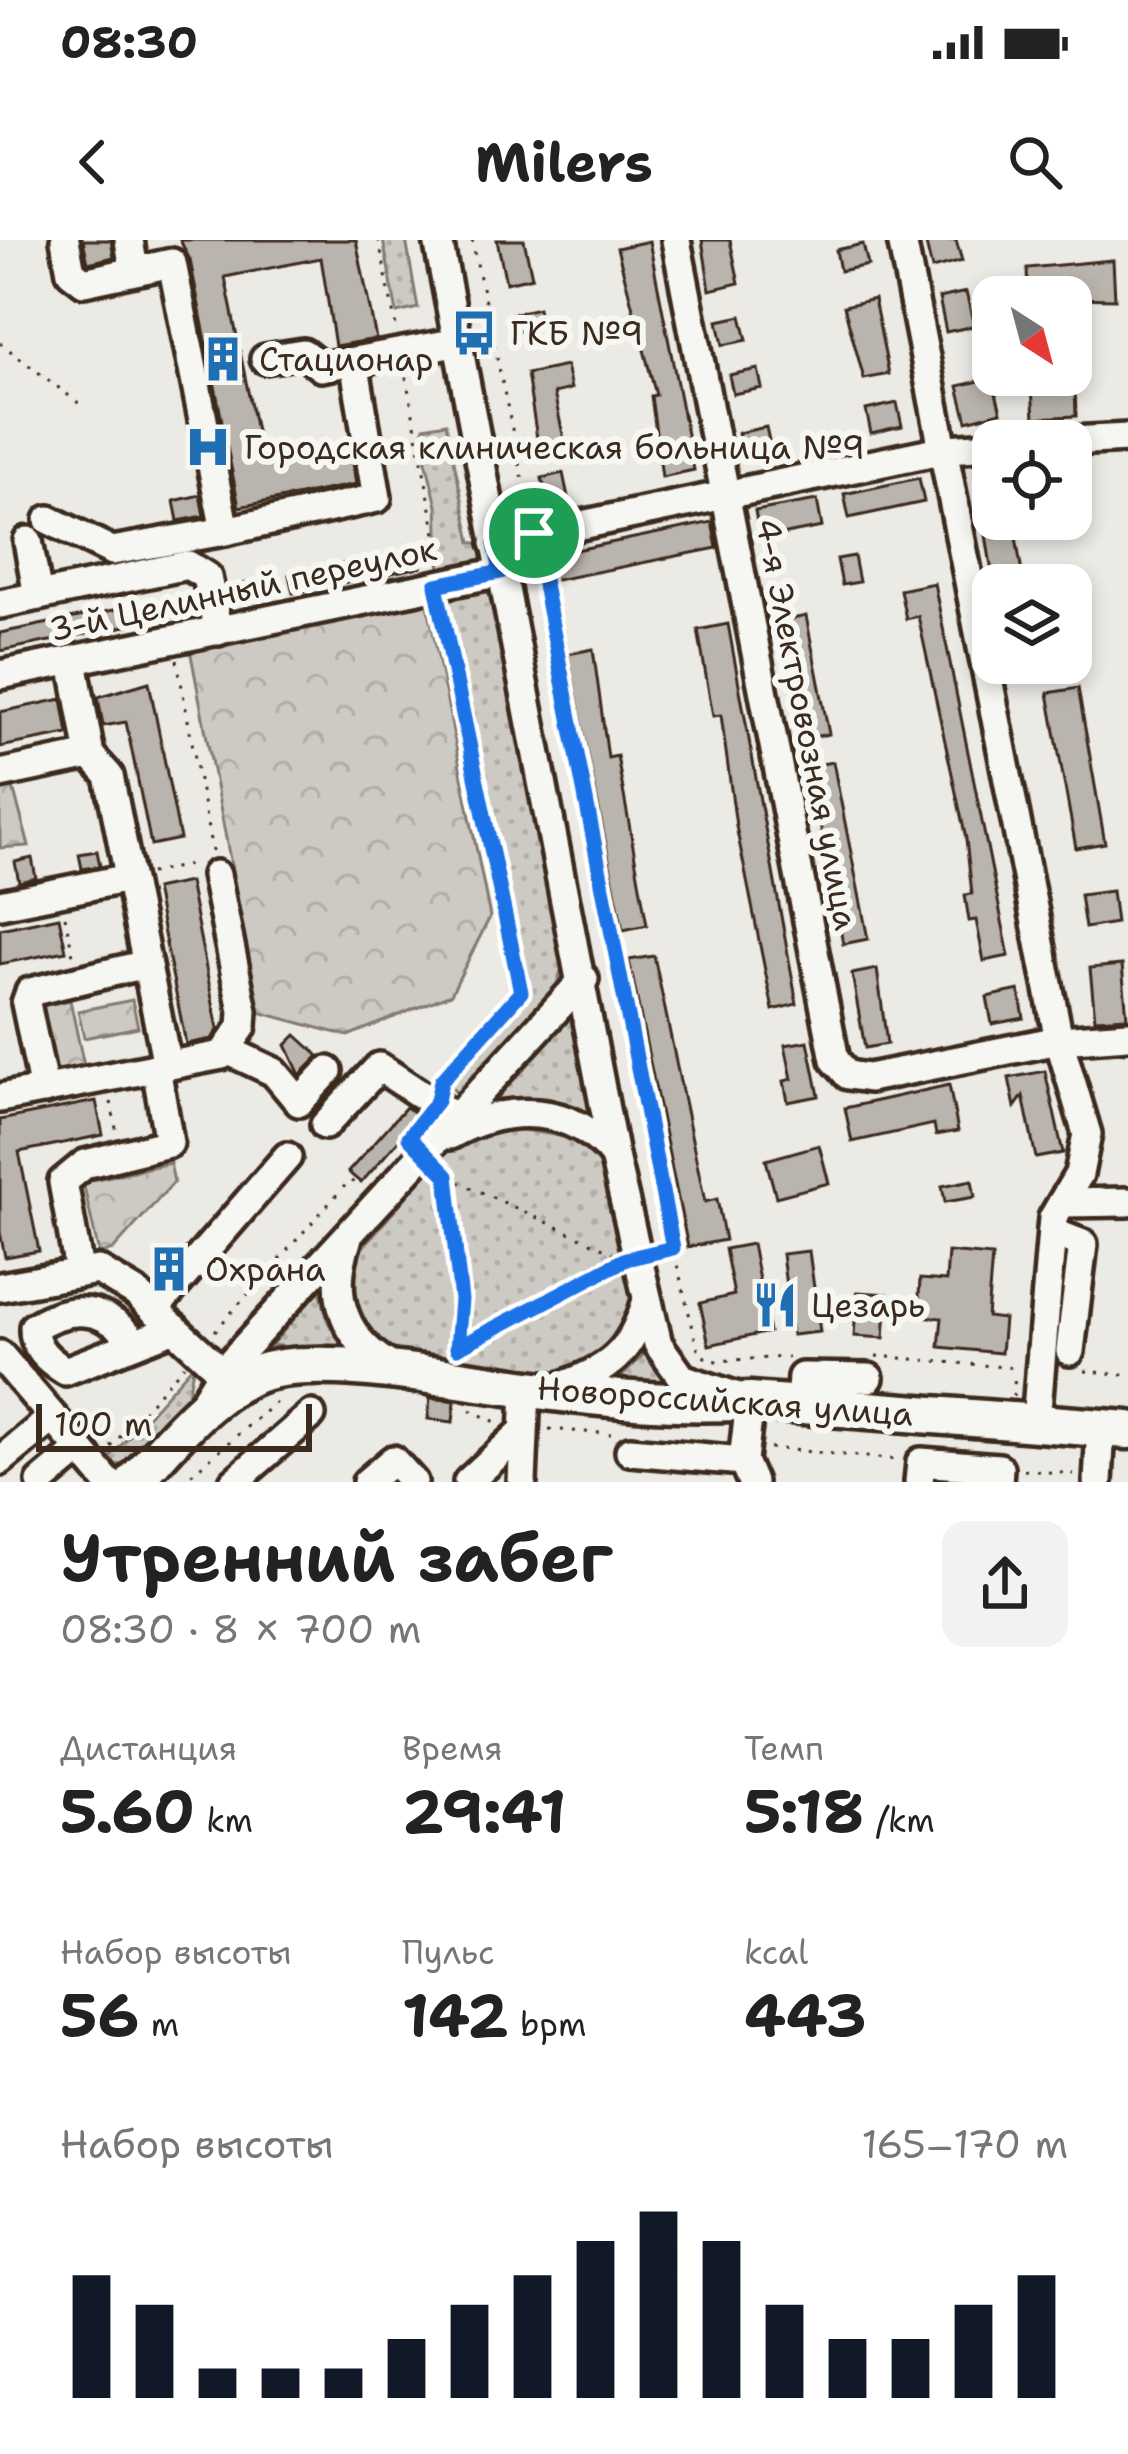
<!DOCTYPE html>
<html lang="ru">
<head>
<meta charset="utf-8">
<style>
	body { margin:0; font-family:"Shantell Sans",sans-serif; background:#f2f2f2; color:#222; height:100vh; display:flex; flex-direction:column; font-size:45px; white-space:nowrap }
	* { box-sizing:border-box; margin:0 }
	p { font-size:39px; color:#767676 }
	.icon { flex:none; width:66px; height:66px; fill:none; stroke:currentColor; stroke-width:2; stroke-linecap:round; stroke-linejoin:round }
	.map { position:relative; height:1242px; overflow:hidden }
	.drawer { display:flex; flex-direction:column; background:#fff; flex:1 }
	.drawer>* { flex:none }
	.needle { width:78px; rotate:144deg }
	.fabs { position:absolute; left:972px; top:36px; display:grid; gap:24px }
	.fabs a { display:grid; place-items:center; width:120px; height:120px; border-radius:24px; background:#fff; box-shadow:0 6px 18px #0003; font-size:60px }
	.scale { position:absolute; left:36px; bottom:30px; width:276px; box-sizing:border-box; padding-left:12px; border:6px solid #3b2a1e; border-top:0; font-size:33px; line-height:42px; white-space:nowrap; color:#3b2a1e; -webkit-text-stroke:9px #f6f6f2; paint-order:stroke }
	.pin { position:absolute; display:grid; place-items:center; width:102px; height:102px; color:#fff; margin:-51px; border:6px solid #fff; border-radius:50%; box-shadow:0 3px 12px #0007 }
	.round { display:grid; place-items:center; flex:none; width:126px; height:126px; border-radius:24px; background:#f2f2f2 }
	.headline { display:flex; align-items:center; justify-content:space-between; height:204px; padding:0 60px }
	h1 { font-size:66px; font-weight:700; line-height:90px }
	.figures { display:grid; grid-template-columns:repeat(3,1fr); gap:18px; height:204px; padding:12px 60px }
	.figures div { display:grid; align-content:center }
	.figures b { font-size:60px; font-weight:700 }
	.figures small { font-size:33px; font-weight:400 }
	.figures p { font-size:33px }
	.chart { height:336px; padding:24px 60px }
	.chart p { display:flex; justify-content:space-between }
	.chart svg { width:100%; height:216px; margin-top:12px; stroke:#111827; stroke-width:6 }
	.status { display:flex; justify-content:space-between; align-items:center; height:84px; padding:0 60px; background:#fff; direction:ltr }
	.status svg { height:33px; fill:currentColor }
	header { display:flex; justify-content:space-between; align-items:center; height:156px; padding:0 60px; background:#fff; font-size:54px; font-weight:700 }
	.map>svg:first-child { display:block }
</style>
</head>
<body>
<div class="status"><b>08:30</b><svg viewBox="0 0 49 12"><path d="M0 12V9h3v3zM5 12V6h3v6zM10 12V3h3v9zM15 12V0h3v12zM26 1h20v11H26zM47 4h2v5h-2z"/></svg></div>
<header><svg class="icon" aria-label="back" viewBox="0 0 24 24"><path d="M15 5l-7 7 7 7"/></svg>Milers<svg class="icon" aria-label="search" viewBox="0 0 24 24"><circle cx="10" cy="10" r="6"/><path d="M15 15l6 6"/></svg></header>
<div class="map">
<svg width="1128" height="1242" viewBox="0 0 1128 1242">
	<defs>
		<pattern id="grass-dots" width="8" height="8" patternUnits="userSpaceOnUse" patternTransform="scale(3)"><rect width="8" height="8" fill="#cdcac4"/><path d="M2 2h.1M6 6h.1" fill="none" stroke="#b1aea8" stroke-width="1.8" stroke-linecap="round"/></pattern>
		<pattern id="forest-crowns" width="20" height="18" patternUnits="userSpaceOnUse" patternTransform="scale(3)"><rect width="20" height="18" fill="#cdcac4"/><path d="M2 6a3 3 0 1 1 6 0M12 15a3 3 0 1 1 6 0" fill="none" stroke="#b1aea8"/></pattern>
	</defs>
	<rect width="100%" height="100%" fill="#ebeae5"/>
	<filter id="ink" filterUnits="userSpaceOnUse"><feTurbulence type="fractalNoise" baseFrequency=".00833" numOctaves="2"/><feDisplacementMap in="SourceGraphic" scale="24" xChannelSelector="R" yChannelSelector="G"/><feConvolveMatrix kernelMatrix="1 2 1 2 8 2 1 2 1" color-interpolation-filters="sRGB"/></filter>
	<g filter="url(#ink)">
		<g fill="url(#grass-dots)" stroke="#847a71" stroke-width="3">
			<path d="M383,0H406L418,68L397,73Z"/>
			<path d="M446,183L471,302L485,305V318L440,336L437,266L422,204L424,187Z"/>
			<path d="M480,347L495,358L564,721L556,747L458,854L446,842L523,754L439,354Z"/>
			<path d="M576,766L599,879L548,858L492,860Z"/>
			<path d="M511,888L572,898L606,924L632,1044L630,1069L613,1102L592,1120L559,1132L422,1121L398,1114L370,1093L359,1075L352,1033L358,1013L441,916L480,894Z"/>
			<path d="M320,1050L328,1082L346,1113L271,1105Z"/>
			<path d="M646,1112L679,1154L612,1147Z"/>
			<path d="M194,1124L188,1154L122,1225L105,1223Z"/>
		</g>
		<g fill="url(#forest-crowns)" stroke="#847a71" stroke-width="3">
			<path d="M427,361L490,677L451,754L348,796L259,772L189,404Z"/>
			<path d="M12,544L29,606L0,608V548Z"/>
			<path d="M70,760L85,831L55,837L40,766Z"/>
			<path d="M132,760L138,787L84,798L78,771Z"/>
			<path d="M170,923L174,942L113,1010L99,1014L83,942Z"/>
		</g>
		<g fill="#bab4ae" stroke="#3b2a1e" stroke-width="3">
			<path d="M83,0H111L114,17L88,23Z"/>
			<path d="M180,0H356L376,99L335,106L321,18L225,37L263,226L350,208L356,244L239,267L190,20Z"/>
			<path d="M497,0H524L532,37L506,43Z"/>
			<path d="M702,0H730L739,43L710,50Z"/>
			<path d="M925,0H956L962,21L932,29Z"/>
			<path d="M649,1L694,230L662,237L651,156L656,155L617,8Z"/>
			<path d="M863,4L868,25L840,31L836,10Z"/>
			<path d="M1113,20L1115,59L1028,57L1027,28Z"/>
			<path d="M966,52L974,86L946,92L939,58Z"/>
			<path d="M874,59L889,134L864,139L844,66Z"/>
			<path d="M538,68L541,86L515,92L512,74Z"/>
			<path d="M741,76L747,100L723,105L718,81Z"/>
			<path d="M566,126L571,149L554,153L564,199L538,205L527,134Z"/>
			<path d="M758,129L762,148L733,154L729,135Z"/>
			<path d="M992,138L1001,172L967,181L958,146Z"/>
			<path d="M1075,146L1076,176L1034,178L1032,148Z"/>
			<path d="M897,163L902,186L871,193L866,170Z"/>
			<path d="M766,187L772,214L744,220L738,193Z"/>
			<path d="M563,233L569,262L548,266L542,238Z"/>
			<path d="M919,238L924,262L849,278L844,254Z"/>
			<path d="M200,255L204,276L178,281L174,261Z"/>
			<path d="M817,260L822,287L760,299L755,271Z"/>
			<path d="M1013,279L1024,345H994L984,282Z"/>
			<path d="M712,282L717,308L551,341L547,316Z"/>
			<path d="M417,309L421,327L293,353L289,335Z"/>
			<path d="M854,316L859,342L842,345L837,319Z"/>
			<path d="M253,342L257,359L231,365L227,347Z"/>
			<path d="M934,343L1009,716L984,721L976,680L969,681L965,655L972,654L966,599L918,376L906,379L900,350Z"/>
			<path d="M192,354L196,372L0,411V393Z"/>
			<path d="M806,376L829,494L802,499L778,382Z"/>
			<path d="M728,384L797,764L773,770L736,586L721,475L713,476L698,390Z"/>
			<path d="M593,409L608,518L617,516L647,685L623,690L568,414Z"/>
			<path d="M149,442L180,599L151,605L126,482L103,486L98,457Z"/>
			<path d="M1078,448L1105,603L1076,608L1048,453Z"/>
			<path d="M62,459L68,494L0,507V472Z"/>
			<path d="M833,522L868,699L843,704L809,526Z"/>
			<path d="M97,611L100,626L82,629L79,614Z"/>
			<path d="M32,618L36,638L19,642L15,622Z"/>
			<path d="M189,642L218,789L212,799L186,804L155,649Z"/>
			<path d="M1112,651L1116,683L1085,688L1080,655Z"/>
			<path d="M59,677L66,711L0,724V689Z"/>
			<path d="M654,716L705,962L717,959L725,1000L688,1007L629,720Z"/>
			<path d="M1122,725L1127,777L1095,779L1090,728Z"/>
			<path d="M877,729L887,804L865,808L852,734Z"/>
			<path d="M1019,750L1024,778L992,784L987,757Z"/>
			<path d="M296,795L319,816L300,835L286,805Z"/>
			<path d="M808,801L819,856L788,862L784,841L792,839L785,805Z"/>
			<path d="M1045,831L1063,913L1036,918L1023,856L1015,867L1009,838Z"/>
			<path d="M949,845L958,891L936,895L934,884L852,902L845,868Z"/>
			<path d="M96,861L103,895L19,912L39,1011L5,1017L0,992V880Z"/>
			<path d="M406,867L420,876L361,943L348,932Z"/>
			<path d="M819,905L829,943L776,957L766,920Z"/>
			<path d="M972,940L975,957L945,962L942,946Z"/>
			<path d="M752,1004L769,1092L709,1105L700,1063L734,1055L725,1009Z"/>
			<path d="M809,1011L820,1092L792,1095L782,1014Z"/>
			<path d="M948,1012L992,1016L987,1077L1004,1079L1001,1113L939,1107L942,1078L918,1076L920,1039L946,1041Z"/>
			<path d="M857,1052L887,1054L884,1098L854,1096Z"/>
			<path d="M430,1158L455,1161L453,1182L428,1179Z"/>
		</g>
		<g fill="none" stroke-linecap="round" stroke-linejoin="round">
			<g stroke="#3b2a1e" stroke-width="36">
				<g id="minor">
					<path d="M65,0L71,32L84,42L172,23L225,291L377,258L354,121"/>
					<path d="M129,0L134,30"/>
					<path d="M438,0L614,916L658,1104L682,1138L750,1161L743,1221L752,1242"/>
					<path d="M676,0L835,820L848,835L869,838L1059,800L1128,795"/>
					<path d="M902,0L1059,800L1087,894L1079,934L1053,978L1036,1182"/>
					<path d="M265,119L303,113L321,127L458,102"/>
					<path d="M1071,201L1128,198"/>
					<path d="M49,280L112,311L225,291"/>
					<path d="M28,301L38,356"/>
					<path d="M495,303L946,209L993,206"/>
					<path d="M0,364L188,325L207,337L218,391"/>
					<path d="M73,421L90,515"/>
					<path d="M0,435L501,332"/>
					<path d="M0,534L90,515L109,536L167,825"/>
					<path d="M0,664L129,638"/>
					<path d="M227,810L274,832L299,862L328,831"/>
					<path d="M44,850L26,763L30,752L146,724"/>
					<path d="M0,858L222,815L242,787L243,771L216,635"/>
					<path d="M325,885L379,827L456,878"/>
					<path d="M450,895C505,864 572,863 614,916"/>
					<path d="M1062,963L1128,962"/>
					<path d="M1052,992L1083,1004L1070,1111"/>
					<path d="M347,1001C328,1056 344,1102 396,1129"/>
					<path d="M79,1030L63,942L85,924L169,903L156,827"/>
					<path d="M0,1047L98,1030L136,1053L222,1132"/>
					<path d="M154,1070L287,917"/>
					<path d="M136,1103C106,1068 74,1062 34,1087C33,1108 48,1120 65,1131L175,1088"/>
					<path d="M0,1115L108,1242"/>
					<path d="M557,1148C609,1130 631,1114 647,1060"/>
					<path d="M202,1164L222,1132L584,739"/>
					<path d="M800,1164L802,1137L869,1138"/>
					<path d="M630,1211L743,1221"/>
					<path d="M0,1221L52,1178"/>
					<path d="M41,1242L78,1211"/>
					<path d="M234,1242L311,1175"/>
					<path d="M367,1242L393,1220L413,1242"/>
					<path d="M468,1242L520,1194"/>
					<path d="M522,1242L526,1149"/>
					<path d="M919,1242L921,1222L999,1228L998,1242"/>
					<path d="M1098,1242L1101,1187"/>
				</g>
			</g>
			<g stroke="#3b2a1e" stroke-width="45">
				<path id="major" d="M134,1242C169,1204 208,1153 257,1134C316,1112 457,1140 522,1148C598,1158 674,1166 750,1161L1128,1190"/>
			</g>
			<g stroke="#3b2a1e" stroke-width="3" stroke-dasharray="3 9" stroke-linecap="butt">
				<path d="M379,0L397,92"/>
				<path d="M472,0L530,274"/>
				<path d="M0,103L85,168"/>
				<path d="M406,137L437,300V322"/>
				<path d="M539,319L673,1008L699,1114L713,1121L788,1117"/>
				<path d="M440,368L521,752L441,841"/>
				<path d="M177,420L212,611"/>
				<path d="M150,633L194,624"/>
				<path d="M65,676L74,720"/>
				<path d="M111,862L117,894"/>
				<path d="M441,927L461,1060L457,1112"/>
				<path d="M448,937L614,1013"/>
				<path d="M215,1091L350,940L358,947"/>
				<path d="M459,1107L615,1025"/>
				<path d="M876,1116L1015,1128"/>
				<path d="M1085,1131L1128,1135"/>
				<path d="M1013,1156L1015,1136"/>
				<path d="M470,1170L498,1183"/>
				<path d="M549,1189L611,1194"/>
				<path d="M111,1207L184,1125"/>
				<path d="M770,1208L898,1220"/>
				<path d="M1024,1230L1074,1234"/>
				<path d="M182,1242L281,1158"/>
			</g>
			<use href="#minor" stroke="#f6f6f2" stroke-width="27"/>
			<use href="#major" stroke="#f6f6f2" stroke-width="36"/>
		</g>
	</g>
	<g fill="none" stroke-linecap="round" stroke-linejoin="round" filter="url(#ink)">
		<g stroke="#fff" stroke-width="24">
			<path id="route" d="M534,293L673,1008L626,1019L457,1108L461,1060L447,936L409,897L437,861L441,841L521,752L436,345L501,332L495,303Z"/>
		</g>
		<use href="#route" stroke="#1a73e8" stroke-width="15"/>
	</g>
	<defs>
		<g id="bus-bare" transform="scale(3.6)"><path d="M-5-6H5V4H4V6H2V4H-2V6H-4V4H-5ZM-3.5-4V0h7V-4ZM-3.5 1.2v1.5H-2V1.2ZM2 1.2v1.5H3.5V1.2Z" fill="#1f6fb2" stroke="#f6f6f2" stroke-width="2.5" paint-order="stroke"/></g>
		<g id="building-bare" transform="scale(3.6)"><path d="M-4-6H4V6H1V3H-1V6H-4ZM-2.5-4.3h1.7v1.8h-1.7ZM.8-4.3h1.7v1.8H.8ZM-2.5-1h1.7V.8h-1.7ZM.8-1h1.7V.8H.8Z" fill="#1f6fb2" stroke="#f6f6f2" stroke-width="2.5" paint-order="stroke"/></g>
		<g id="hospital-bare" transform="scale(3.6)"><path d="M-5-5h3v3.5h4V-5h3V5h-3V1.5h-4V5h-3Z" fill="#1f6fb2" stroke="#f6f6f2" stroke-width="2.5" paint-order="stroke"/></g>
		<g id="restaurant-bare" transform="scale(3.6)"><path d="M-5-6h1v4h1v-4h1v4h1v-4h1v5L-1.5 .5V6h-2V.5L-5-1ZM5-6V6H3V1.5H1.5Q1.5-4 5-6Z" fill="#1f6fb2" stroke="#f6f6f2" stroke-width="2.5" paint-order="stroke"/></g>
	</defs>
	<g fill-rule="evenodd">
		<use href="#bus-bare" x="474" y="93"/>
		<use href="#building-bare" x="223" y="119"/>
		<use href="#hospital-bare" x="208" y="207"/>
		<use href="#building-bare" x="169" y="1029"/>
		<use href="#restaurant-bare" x="775" y="1065"/>
	</g>
	<g text-anchor="middle" dominant-baseline="central" stroke-width="12" stroke-linejoin="round" paint-order="stroke">
		<g font-size="33" fill="#3b2a1e" stroke="#f6f6f2" text-anchor="start">
			<text x="510" y="93">ГКБ №9</text>
			<text x="259" y="119">Стационар</text>
			<text x="244" y="207">Городская клиническая больница №9</text>
			<text x="205" y="1029">Охрана</text>
			<text x="811" y="1065">Цезарь</text>
		</g>
		<g font-size="33" fill="#3b2a1e" stroke="#f6f6f2">
			<text transform="translate(243 349) rotate(-12)">3-й Целинный переулок</text>
			<text transform="translate(807 484) rotate(79)">4-я Электровозная улица</text>
			<text transform="translate(725 1161) rotate(4)">Новороссийская улица</text>
		</g>
	</g>
</svg>
<div class="fabs">
<a><svg class="needle" viewBox="-14 -14 28 28"><path d="M0-13l5 13h-10z" fill="#e53935"/><path d="M0 13l5-13h-10z" fill="#767676"/></svg></a>
<a><svg class="icon" aria-label="locate" viewBox="0 0 24 24"><circle cx="12" cy="12" r="6"/><path d="M12 2v4M12 18v4M2 12h4M18 12h4"/></svg></a>
<a><svg class="icon" aria-label="layers" viewBox="0 0 24 24"><path d="M12 4l9 5-9 5-9-5zM3 14l9 5 9-5"/></svg></a>
</div>
<div class="scale">100 m</div>
<div class="pin" style="left:534px;top:293px;background:#1e9e55"><svg class="icon" aria-label="arrive" viewBox="0 0 24 24"><path d="M6 21V4h12l-3 4 3 4H6"/></svg></div>
</div>
<section class="drawer">
<div class="headline"><div><h1>Утренний забег</h1><p>08:30 · 8 × 700 m</p></div><a class="round"><svg class="icon" aria-label="share" viewBox="0 0 24 24"><path d="M12 15V3M7 8l5-5 5 5M5 13v7h14v-7"/></svg></a></div>
<div class="figures">
<div><p>Дистанция</p><b>5.60<small> km</small></b></div>
<div><p>Время</p><b>29:41</b></div>
<div><p>Темп</p><b>5:18<small> /km</small></b></div>
</div>
<div class="figures">
<div><p>Набор высоты</p><b>56<small> m</small></b></div>
<div><p>Пульс</p><b>142<small> bpm</small></b></div>
<div><p>kcal</p><b>443</b></div>
</div>
<div class="chart"><p><span>Набор высоты</span>165–170 m</p>
<svg viewBox="0 0 160 44" preserveAspectRatio="none"><path d="M5 44V19M15 44V25M25 44V38M35 44V38M45 44V38M55 44V32M65 44V25M75 44V19M85 44V12M95 44V6M105 44V12M115 44V25M125 44V32M135 44V32M145 44V25M155 44V19"/></svg>
</div>
</section>
</body>
</html>
